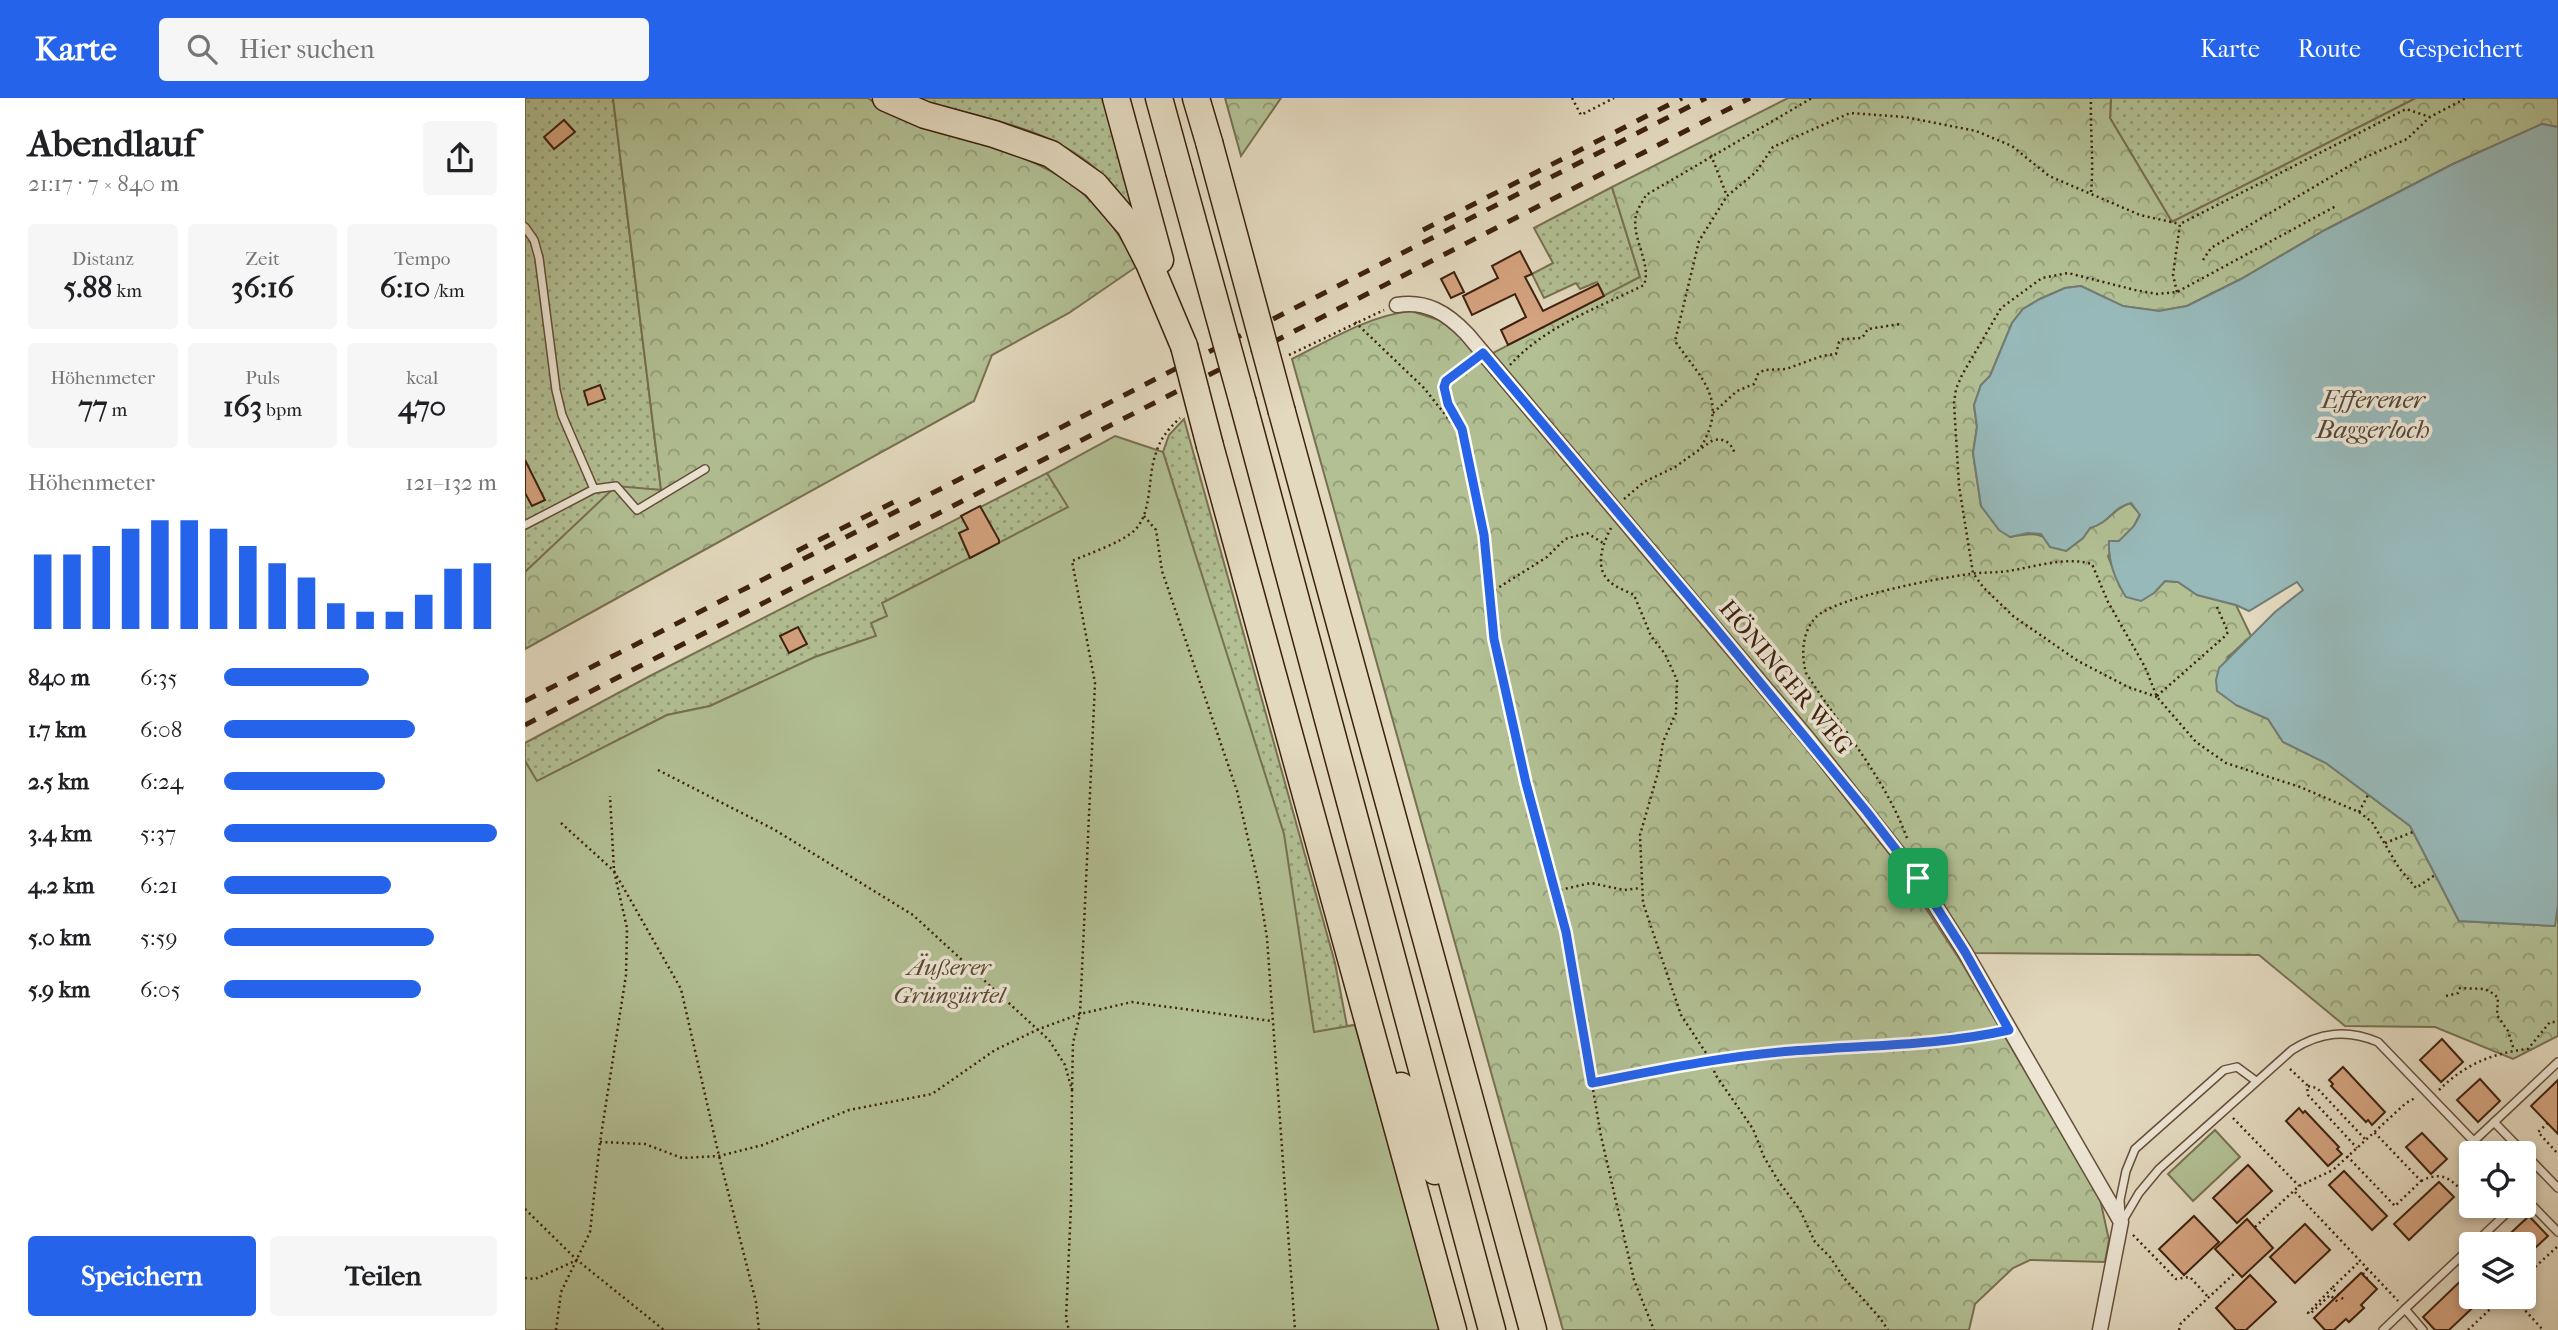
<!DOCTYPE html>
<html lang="de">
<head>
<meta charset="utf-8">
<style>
	body { margin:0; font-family:"IM FELL French Canon",serif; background:#f6f6f6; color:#202124; height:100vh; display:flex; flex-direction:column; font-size:26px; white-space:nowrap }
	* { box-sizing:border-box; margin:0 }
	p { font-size:23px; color:#757577 }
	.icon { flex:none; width:38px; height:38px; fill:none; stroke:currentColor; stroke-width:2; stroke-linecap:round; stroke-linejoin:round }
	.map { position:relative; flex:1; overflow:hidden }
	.side { display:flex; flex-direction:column; background:#fff; width:525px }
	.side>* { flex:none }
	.fabs { position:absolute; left:1934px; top:1043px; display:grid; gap:14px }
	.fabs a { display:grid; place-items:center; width:77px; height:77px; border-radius:7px; background:#fff; box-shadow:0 4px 10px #0003; font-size:35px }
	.pin { position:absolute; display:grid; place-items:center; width:60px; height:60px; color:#fff; margin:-30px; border-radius:14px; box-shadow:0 4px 10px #0006 }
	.round { display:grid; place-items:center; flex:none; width:74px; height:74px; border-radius:7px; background:#f6f6f6 }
	.headline { display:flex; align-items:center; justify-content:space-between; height:119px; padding:0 28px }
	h1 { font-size:38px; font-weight:800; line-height:52px }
	.metrics { display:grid; grid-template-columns:repeat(3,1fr); gap:10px; height:119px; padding:7px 28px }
	.metrics div { display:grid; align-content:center; border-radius:7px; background:#f6f6f6; text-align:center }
	.metrics b { font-size:30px; font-weight:800 }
	.metrics small { font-size:19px; font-weight:400 }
	.metrics p { font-size:19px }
	.chart { height:196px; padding:14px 28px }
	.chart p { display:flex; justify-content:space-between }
	.chart svg { width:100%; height:126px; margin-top:7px; stroke:#2563eb; stroke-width:6 }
	.primary-button { display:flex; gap:14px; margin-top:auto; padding:14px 28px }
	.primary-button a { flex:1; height:80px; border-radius:7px; background:#2563eb; color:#fff; font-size:28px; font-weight:800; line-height:80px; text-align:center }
	.primary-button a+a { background:#f6f6f6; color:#202124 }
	ul { padding:0 28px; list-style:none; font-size:23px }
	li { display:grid; grid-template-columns:112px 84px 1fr; align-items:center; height:52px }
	li i { height:18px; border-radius:9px; background:#2563eb }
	header { display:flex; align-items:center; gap:42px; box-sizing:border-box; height:98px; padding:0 35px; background:#2563eb; color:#fff }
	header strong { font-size:33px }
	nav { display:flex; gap:38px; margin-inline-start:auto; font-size:24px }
	.search { width:490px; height:63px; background:#f6f6f6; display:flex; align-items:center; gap:18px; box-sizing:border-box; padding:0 24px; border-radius:7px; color:#757577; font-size:26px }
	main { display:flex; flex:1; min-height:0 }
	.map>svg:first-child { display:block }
</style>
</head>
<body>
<header>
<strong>Karte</strong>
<div class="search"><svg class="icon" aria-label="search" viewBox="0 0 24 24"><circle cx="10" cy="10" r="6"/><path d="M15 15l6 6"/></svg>Hier suchen</div>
<nav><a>Karte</a><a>Route</a><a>Gespeichert</a></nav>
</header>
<main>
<section class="side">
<div class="headline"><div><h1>Abendlauf</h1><p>21:17 · 7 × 840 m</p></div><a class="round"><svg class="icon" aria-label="share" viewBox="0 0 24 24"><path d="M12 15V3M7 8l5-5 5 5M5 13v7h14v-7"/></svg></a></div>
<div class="metrics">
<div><p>Distanz</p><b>5.88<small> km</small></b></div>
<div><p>Zeit</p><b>36:16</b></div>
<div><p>Tempo</p><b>6:10<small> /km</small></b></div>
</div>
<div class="metrics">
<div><p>Höhenmeter</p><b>77<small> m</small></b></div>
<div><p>Puls</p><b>163<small> bpm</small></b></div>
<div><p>kcal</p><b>470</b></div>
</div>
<div class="chart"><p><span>Höhenmeter</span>121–132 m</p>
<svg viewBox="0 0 160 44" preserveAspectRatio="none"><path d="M5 44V18M15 44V18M25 44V15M35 44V9M45 44V6M55 44V6M65 44V9M75 44V15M85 44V21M95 44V26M105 44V35M115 44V38M125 44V38M135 44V32M145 44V23M155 44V21"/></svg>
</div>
<ul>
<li><b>840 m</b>6:35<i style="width:53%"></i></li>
<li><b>1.7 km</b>6:08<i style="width:70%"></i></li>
<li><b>2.5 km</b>6:24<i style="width:59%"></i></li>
<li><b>3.4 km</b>5:37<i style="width:100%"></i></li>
<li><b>4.2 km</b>6:21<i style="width:61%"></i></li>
<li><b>5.0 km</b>5:59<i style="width:77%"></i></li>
<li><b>5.9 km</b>6:05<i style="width:72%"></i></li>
</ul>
<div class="primary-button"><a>Speichern</a><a>Teilen</a></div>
</section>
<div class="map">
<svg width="2033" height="1232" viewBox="0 0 2033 1232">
	<defs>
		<pattern id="grass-dots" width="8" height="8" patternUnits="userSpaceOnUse" patternTransform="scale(1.75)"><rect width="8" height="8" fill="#b2c094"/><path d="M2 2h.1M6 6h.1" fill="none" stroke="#929c77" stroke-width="1.8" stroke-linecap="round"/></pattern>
		<pattern id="forest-crowns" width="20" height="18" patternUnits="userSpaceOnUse" patternTransform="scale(1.75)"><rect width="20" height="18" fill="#b2c094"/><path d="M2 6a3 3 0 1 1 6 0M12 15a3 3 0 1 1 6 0" fill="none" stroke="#929c77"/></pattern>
	</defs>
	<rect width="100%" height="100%" fill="#e3d9bf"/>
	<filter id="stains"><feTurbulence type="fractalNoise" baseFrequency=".00286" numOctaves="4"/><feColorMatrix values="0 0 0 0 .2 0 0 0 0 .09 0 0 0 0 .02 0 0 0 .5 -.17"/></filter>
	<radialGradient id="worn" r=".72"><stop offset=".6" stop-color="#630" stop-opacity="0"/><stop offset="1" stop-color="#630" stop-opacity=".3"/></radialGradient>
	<g fill="url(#grass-dots)" stroke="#787051" stroke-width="2">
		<path d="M0,0H88L136,392L91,390L0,474Z"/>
		<path d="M388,0H578L607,110C595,96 584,82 570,70C520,27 450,19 388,0Z"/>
		<path d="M1586,0H1891L1647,124L1585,20Z"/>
		<path d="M1087,89L1115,179L1079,198L1072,184L1055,191L1051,185L1019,200L1007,176L1028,165L1009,130Z"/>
		<path d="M659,321L810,865L822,928L830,927L850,1232L657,415L638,354L644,337Z"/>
		<path d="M522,375L544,409L358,505L363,518L351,538L290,559L185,608L142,617L12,684L0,663V645L123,579Z"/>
	</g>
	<g fill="url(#forest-crowns)" stroke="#787051" stroke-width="2">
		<path d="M88,0H343C364,17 392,23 417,32C505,60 569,77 611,169L544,215L467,257L449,303L0,551V474L91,388L136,392Z"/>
		<path d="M700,0H756L716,58Z"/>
		<path d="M1263,0H1586L1585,20L1647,124L1891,0H2033V29L2017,26L1928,66L1800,132L1716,181L1662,208L1634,213L1597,208L1556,188L1540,190L1515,201L1498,211L1487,225L1465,278L1456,287L1449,307L1452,329L1448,355L1456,408L1485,439C1515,433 1516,436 1541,453L1558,440L1565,430C1585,424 1587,411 1605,405L1615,416L1609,428L1583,458L1595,489L1629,495L1640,483L1653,484L1673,497L1711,507L1726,538L1703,559L1711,607L1743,621L1758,644L1801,665L1885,728L1934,823L2029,828L2033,807V938L1988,961L1910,929L1820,928L1734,857L1448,855L964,257L1115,179L1087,89Z"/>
		<path d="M886,213L914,222L937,237L1211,563L1359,747L1435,862L1575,1101L1584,1142L1580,1164L1505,1162L1488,1170L1450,1206L1444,1232H1038L767,261C805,242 843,218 886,213Z"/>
	</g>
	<g fill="#b2c094" stroke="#787051" stroke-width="2">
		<path d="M590,338L638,354L759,736L789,934L830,927L915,1232H0V663L12,683L142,617L185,608L290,559L351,538L346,525L362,518L357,505L543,409L522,375Z"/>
		<path d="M1690,1032L1715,1059L1668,1103L1643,1076Z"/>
	</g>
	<path fill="#97b9b9" stroke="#737c75" stroke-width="2" d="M2017,26L2033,29V807L2030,828L1934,823L1885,728L1801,665L1758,644L1743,621L1711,607L1692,593L1691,582L1694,570L1750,514L1778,492L1772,484L1724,513L1711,507L1672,497L1653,484L1640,483L1629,495L1616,503L1601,499C1590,482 1583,463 1584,443H1594L1609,428L1615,417L1606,405C1586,410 1586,424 1565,430L1558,440L1541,453L1525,449L1516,436L1503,435L1485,439L1474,432L1456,408L1448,355L1452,329L1449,307L1456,287L1465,278L1487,225L1498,211L1515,201L1540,190L1556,188L1598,208L1634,213L1662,208L1716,181L1800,132L1928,66Z"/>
	<g fill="#d5a37f" stroke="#3d210e" stroke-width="2">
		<path d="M39,22L50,34L29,51L19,39Z"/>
		<path d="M995,153L1007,176L1000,179L1018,213L1073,186L1079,198L983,247L976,232L1001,219L990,196L947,217L938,198L973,180L967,168Z"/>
		<path d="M929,174L939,194L926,200L916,181Z"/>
		<path d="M75,287L80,301L63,307L59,293Z"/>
		<path d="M0,362L20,402L7,408L0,395Z"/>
		<path d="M455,408L474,442V445L445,460L434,435L443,431L436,418Z"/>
		<path d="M273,529L282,546L264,555L255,538Z"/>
		<path d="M1917,941L1938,964L1916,984L1895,962Z"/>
		<path d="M1818,969L1860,1014L1847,1027L1843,1022L1841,1024L1806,988L1808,986L1804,982Z"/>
		<path d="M1955,981L1975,1003L1953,1024L1932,1002Z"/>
		<path d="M2033,982V1036L2006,1008Z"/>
		<path d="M1774,1010L1778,1015L1780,1013L1814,1049L1812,1051L1817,1056L1803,1068L1761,1023Z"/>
		<path d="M1897,1035L1922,1061L1906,1076L1881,1049Z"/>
		<path d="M1723,1067L1747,1093L1712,1125L1688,1100Z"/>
		<path d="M1819,1073L1862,1118L1847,1132L1804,1087Z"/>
		<path d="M1914,1084L1929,1099L1884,1142L1869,1126Z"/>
		<path d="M1669,1118L1694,1144L1659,1177L1634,1151Z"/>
		<path d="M2004,1118L2023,1138L1998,1161V1146H1974Z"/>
		<path d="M1722,1121L1748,1150L1717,1179L1690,1151Z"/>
		<path d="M1780,1126L1805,1152L1770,1185L1745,1159Z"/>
		<path d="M1946,1173V1199H1959L1924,1232H1910L1898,1219Z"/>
		<path d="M1836,1175L1852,1191L1836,1207L1839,1210L1824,1224L1821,1221L1809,1232H1800L1789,1220Z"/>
		<path d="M1725,1177L1751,1204L1721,1232H1711L1691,1210Z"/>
	</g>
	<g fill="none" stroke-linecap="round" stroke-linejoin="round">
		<g stroke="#664f3a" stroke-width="10">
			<g id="service">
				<path d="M0,129L9,142L14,160L31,292L37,317L69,391L0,427"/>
				<path d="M69,391L91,388L112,412L180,371"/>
				<path d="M1969,1024L2033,1090"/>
				<path d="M1949,1043L2033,964"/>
				<path d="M1998,1098L2033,1134"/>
				<path d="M1596,1117L1595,1102L1601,1073L1610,1051L1699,972L1712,969L1731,983"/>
				<path d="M1597,1124L1614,1095L1634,1071L1767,952C1795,934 1822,931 1853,944L1960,1055"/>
				<path d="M1949,1146L1989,1108"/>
				<path d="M1880,1211L1946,1149"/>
				<path d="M1858,1232L1880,1211L1898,1232"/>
			</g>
		</g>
		<g stroke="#664f3a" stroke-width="17">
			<path id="minor" d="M872,207C901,202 922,215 942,236L1284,642L1393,780L1440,854L1596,1124L1575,1232"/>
		</g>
		<g stroke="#3d210e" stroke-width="29">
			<g id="motorway">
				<path d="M361,0L400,17L469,36L526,56L570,87L605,128L624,165L659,248"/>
				<path d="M591,0L635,162"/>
				<path d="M634,0L654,73"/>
				<path d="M671,0L684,44"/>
				<path d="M718,305L967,1232"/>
				<path d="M757,314L1008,1232"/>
				<path d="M685,348L928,1232"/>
				<path d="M876,988L910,1073"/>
			</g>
		</g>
		<g stroke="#3d210e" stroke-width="2.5" stroke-dasharray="2 3.5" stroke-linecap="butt">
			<path d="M1047,0L1056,17L1089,0"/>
			<path d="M1186,57L1202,98"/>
			<path d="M1566,94C1569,63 1565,32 1566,0"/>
			<path d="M1678,162L1686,150L1836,61L1882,41L1905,19"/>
			<path d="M1652,194L1648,177L1655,126L1881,11L1905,19L1941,0"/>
			<path d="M830,224L899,290L938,339L959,437L969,541L1001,685L1041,834L1076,1038L1109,1182L1129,1232"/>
			<path d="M764,257L859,212"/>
			<path d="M985,267C1020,228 1073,210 1119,187C1127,165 1106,141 1111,117C1113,110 1118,103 1121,97L1287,0"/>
			<path d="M1188,315L1212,293L1229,286L1233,276L1239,272L1261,271L1297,258L1311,256L1314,244L1318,241L1337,240L1343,231L1375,226"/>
			<path d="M937,335C933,317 916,302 921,283L946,265"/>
			<path d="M1176,349C1204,301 1176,281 1150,243L1174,143L1202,98L1231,74L1248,49L1325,15L1380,19L1451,33L1487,48L1524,78L1615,117L1655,126"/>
			<path d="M1099,401L1119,384L1150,369L1188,342C1200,340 1207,345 1210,357"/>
			<path d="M619,418L631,432L637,473L712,693L733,784L742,840L770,1232"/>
			<path d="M1086,430C1078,445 1069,469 1084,483C1090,489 1101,493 1109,497L1126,538L1140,556L1152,582L1151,615L1138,644L1134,671L1115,737L1118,805L1156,917L1187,964L1190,976L1228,1031L1239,1059L1254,1084L1275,1112L1290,1144L1305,1159L1319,1180L1355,1220L1363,1232"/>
			<path d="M965,495L1022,459L1040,441L1062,435L1078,445"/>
			<path d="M1632,598L1699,539L1703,534L1692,509"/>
			<path d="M1632,599L1603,589L1553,563L1488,518L1458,489L1448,475L1434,388L1429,305L1431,291L1437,277L1476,210L1517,180L1543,175L1610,192L1632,196L1652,194L1811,108"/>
			<path d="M133,672L250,732L388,817L524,942L540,967L547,992L546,1107L541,1221L544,1232"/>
			<path d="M1834,714L1843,697"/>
			<path d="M36,725L89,773L156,891L194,1058L231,1204L234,1232"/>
			<path d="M1382,740C1359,678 1316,630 1281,575C1276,556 1277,534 1291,519C1312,499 1414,480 1445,476C1458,474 1470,475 1483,473C1510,469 1540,458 1567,466L1583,504L1620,569L1632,599L1671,644L1701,665L1775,689L1834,714L1847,724L1874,770L1891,790L1910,777"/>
			<path d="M1860,745L1888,734"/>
			<path d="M1030,793L1066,785L1099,792L1116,790"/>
			<path d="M1921,898L1933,895L1935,890L1960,891L1969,896L1973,900L1972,917L1983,933L1989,952"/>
			<path d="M1765,971L1782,987L1783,997L1832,1050"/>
			<path d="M1067,985C1133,972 1200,958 1267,952C1334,947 1403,949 1469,935"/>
			<path d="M1783,988L1792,990L1841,1042"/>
			<path d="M547,992L548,945L555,916L570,585L547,463C565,455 596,445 610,432C628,413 622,379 631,355C635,341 644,330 655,320"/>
			<path d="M1914,992C1939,967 1967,955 2003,951L2025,924H2033"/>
			<path d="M1708,1020L1774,1088"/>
			<path d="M2023,1025L2013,1034L2033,1056"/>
			<path d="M75,1044L120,1046L157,1060L194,1058L238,1047L324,1012L407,996L470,952L514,931L555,916L607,904L747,923"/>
			<path d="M1822,1058L1870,1108L1896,1083L1849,1034"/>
			<path d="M1896,1083C1922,1070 1929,1086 1946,1102"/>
			<path d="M1770,1094L1873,1203"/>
			<path d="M1957,1108L1971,1110"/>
			<path d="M0,1111L52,1162L139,1232"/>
			<path d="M1730,1129L1774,1088L1808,1072L1881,1005L1890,1000"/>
			<path d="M1608,1137L1651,1181L1665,1179L1684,1200"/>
			<path d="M1940,1169L1946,1176"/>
			<path d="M1842,1171L1838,1175L1844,1183"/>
			<path d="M0,1180L10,1181L52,1162"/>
			<path d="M1998,1180L2033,1148"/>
			<path d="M1807,1190L1783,1215H1786L1805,1197L1814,1205"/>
			<path d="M1991,1199L1998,1210L2018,1232"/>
			<path d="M1818,1201L1807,1190L1835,1163"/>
			<path d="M31,1232L36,1194L65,1134L75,1044L101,877L102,830L89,773L85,698"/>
			<path d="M1654,1232L1656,1225L1711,1174"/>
			<path d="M1943,1232L1978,1199"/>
		</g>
		<use href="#service" stroke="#ede6d5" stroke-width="7"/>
		<use href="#minor" stroke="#ede6d5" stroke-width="14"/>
		<use href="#motorway" stroke="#e3d9bf" stroke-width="26"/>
		<g stroke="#3d210e" stroke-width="5" stroke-dasharray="12 12" stroke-linecap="butt">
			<path d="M898,132L1157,0"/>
			<path d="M272,453L375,401"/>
			<path d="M0,603L1181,0"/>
			<path d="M0,627L1225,0"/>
		</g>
		<g stroke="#3d210e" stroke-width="29" stroke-linecap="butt">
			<g id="motorway-bridge">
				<path d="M684,44L757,314"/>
				<path d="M654,73L718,305"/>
				<path d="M659,248L685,348"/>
			</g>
		</g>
		<use href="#motorway-bridge" stroke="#e3d9bf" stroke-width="26"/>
	</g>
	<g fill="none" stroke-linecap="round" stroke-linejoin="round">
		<g stroke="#fff" stroke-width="14">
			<path id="route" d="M958,255L1187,526L1342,714L1393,780L1440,854L1484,932C1412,948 1340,947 1267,953C1200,958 1133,972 1067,985L1041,834L1001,685L969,541L959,437L937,331L923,306L919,289L921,283Z"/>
		</g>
		<use href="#route" stroke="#2563eb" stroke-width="9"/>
	</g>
	<g text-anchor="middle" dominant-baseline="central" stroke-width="7" stroke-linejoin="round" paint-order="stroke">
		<g font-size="24" fill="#3d210e" stroke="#ede6d5">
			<text transform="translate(1261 579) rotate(50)">HÖNINGER WEG</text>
		</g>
		<g font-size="24" font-style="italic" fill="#5a4930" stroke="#ede6d5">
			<text x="424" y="869">Äußerer<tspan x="424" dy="28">Grüngürtel</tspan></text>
		</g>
		<g font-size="26" font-style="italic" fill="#544739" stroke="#ede6d5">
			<text x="1848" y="301">Efferener<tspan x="1848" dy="30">Baggerloch</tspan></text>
		</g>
	</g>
	<rect width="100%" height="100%" filter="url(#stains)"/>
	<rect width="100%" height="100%" fill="url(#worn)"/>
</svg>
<div class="fabs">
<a><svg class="icon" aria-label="locate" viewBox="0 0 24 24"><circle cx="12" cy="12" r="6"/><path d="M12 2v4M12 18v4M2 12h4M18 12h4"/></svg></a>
<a><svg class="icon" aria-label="layers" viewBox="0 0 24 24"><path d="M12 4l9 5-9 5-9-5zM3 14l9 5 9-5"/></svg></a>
</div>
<div class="pin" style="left:1393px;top:780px;background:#1e9e55"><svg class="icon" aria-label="arrive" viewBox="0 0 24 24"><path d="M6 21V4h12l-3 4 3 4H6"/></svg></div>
</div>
</main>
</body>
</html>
